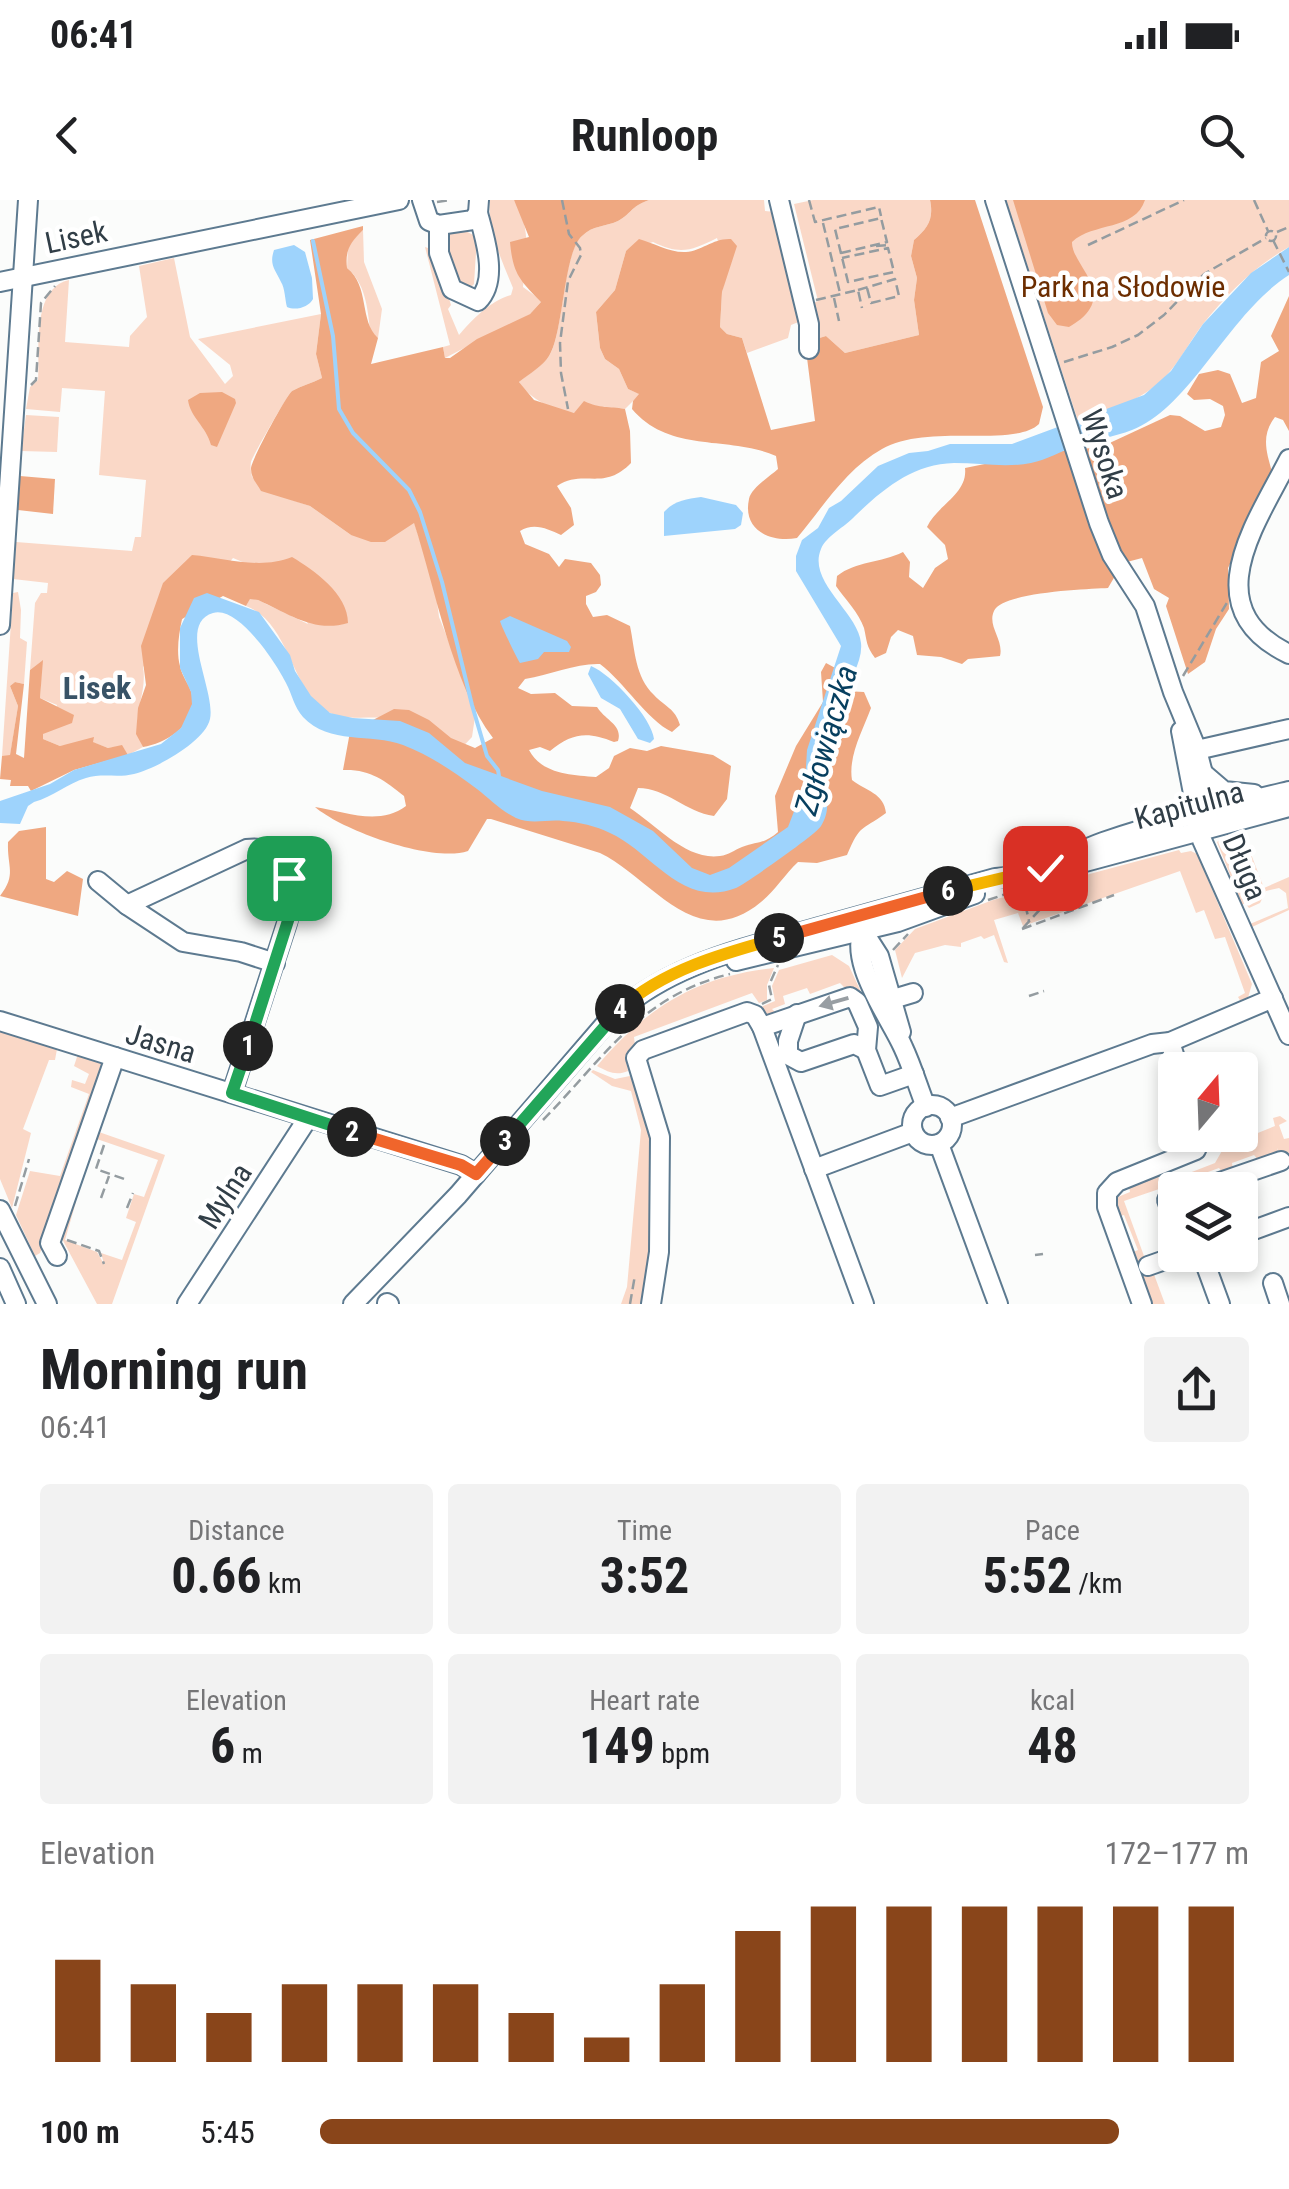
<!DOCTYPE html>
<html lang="en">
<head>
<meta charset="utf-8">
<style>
	body { margin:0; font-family:"Roboto Condensed",sans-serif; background:#f2f2f2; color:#202124; height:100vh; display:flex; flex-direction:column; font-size:38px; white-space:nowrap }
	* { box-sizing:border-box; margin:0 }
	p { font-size:32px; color:#757577 }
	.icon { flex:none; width:55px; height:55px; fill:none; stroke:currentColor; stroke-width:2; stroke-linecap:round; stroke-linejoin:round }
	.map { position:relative; height:1104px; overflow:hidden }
	.drawer { display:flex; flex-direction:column; background:#fff; flex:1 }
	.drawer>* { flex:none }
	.needle { width:65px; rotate:19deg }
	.controls { position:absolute; left:1158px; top:852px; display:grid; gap:20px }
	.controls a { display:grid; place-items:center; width:100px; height:100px; border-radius:10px; background:#fff; box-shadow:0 5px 15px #0003; font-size:50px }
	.pin { position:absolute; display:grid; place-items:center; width:85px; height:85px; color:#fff; margin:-42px; border-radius:20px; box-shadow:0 5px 15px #0006 }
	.km { position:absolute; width:50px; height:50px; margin:-25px; border-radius:50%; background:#222; color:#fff; font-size:28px; line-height:50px; text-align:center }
	.round { display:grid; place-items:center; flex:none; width:105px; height:105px; border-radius:10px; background:#f2f2f2 }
	.overview { display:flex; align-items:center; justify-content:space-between; height:170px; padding:0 40px }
	h1 { font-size:55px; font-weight:700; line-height:75px }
	.stats { display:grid; grid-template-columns:repeat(3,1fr); gap:15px; height:170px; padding:10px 40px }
	.stats div { display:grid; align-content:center; border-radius:10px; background:#f2f2f2; text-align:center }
	.stats b { font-size:50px; font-weight:700 }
	.stats small { font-size:28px; font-weight:400 }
	.stats p { font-size:28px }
	.chart { height:280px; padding:20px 40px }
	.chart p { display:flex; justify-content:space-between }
	.chart svg { width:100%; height:180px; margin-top:10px; stroke:#89451a; stroke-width:6 }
	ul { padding:0 40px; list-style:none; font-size:32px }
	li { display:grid; grid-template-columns:160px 120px 1fr; align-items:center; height:75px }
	li i { height:25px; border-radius:12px; background:#89451a }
	.status { display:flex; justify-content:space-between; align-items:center; height:70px; padding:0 50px; background:#fff; direction:ltr }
	.status svg { height:28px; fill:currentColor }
	header { display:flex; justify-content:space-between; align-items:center; height:130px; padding:0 40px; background:#fff; font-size:45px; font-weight:700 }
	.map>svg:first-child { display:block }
</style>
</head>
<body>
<div class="status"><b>06:41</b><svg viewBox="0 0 49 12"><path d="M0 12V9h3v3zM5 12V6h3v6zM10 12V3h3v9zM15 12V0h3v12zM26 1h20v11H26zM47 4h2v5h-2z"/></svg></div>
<header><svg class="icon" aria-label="back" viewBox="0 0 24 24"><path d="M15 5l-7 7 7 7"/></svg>Runloop<svg class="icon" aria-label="search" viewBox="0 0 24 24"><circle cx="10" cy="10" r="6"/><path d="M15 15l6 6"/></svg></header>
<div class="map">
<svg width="1289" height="1104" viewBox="0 0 1289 1104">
	<rect width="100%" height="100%" fill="#fbfcfb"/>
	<g fill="#fad8c7">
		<path d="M490,0H514C532,28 526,55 523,87L542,101L530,114L445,158L443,147L450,145L425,47L434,50L451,105L448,109L459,135C472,120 491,100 511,95L513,88C502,61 487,30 490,0Z"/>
		<path d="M649,0H764L765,11L775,12L801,121L791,125L788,138L747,153L742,138L727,134L720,127L722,92L727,72L717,38C691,51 680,55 653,42L626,51L615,90L596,112L600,148L605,159L619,169L628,189L640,194L625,209C607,206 593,213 576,213C554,212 530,199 519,182C528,174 543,166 549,156C564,133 562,53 582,36C593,25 605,27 618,21C630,15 631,6 649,0Z"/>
		<path d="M813,0H930C934,19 928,28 914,40L911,56L917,78L914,100L919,135L845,153L826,136L813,140L811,104L818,101L794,4Z"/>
		<path d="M1006,0H1289V47C1255,66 1227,94 1203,124C1187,145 1176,170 1155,186C1133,204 1104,211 1078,221Z"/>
		<path d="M460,28L477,37L474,84L467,91L460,88L441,40L443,33Z"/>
		<path d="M363,30L364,62L382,109L378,138L370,131C368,109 365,82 347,68L348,45Z"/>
		<path d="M174,58L190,137L225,184L233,176L230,165L198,139L321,114L316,154L322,178C312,183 301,186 292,191C288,194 253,255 251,262C250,268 251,270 252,277L292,300L310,306L351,335L414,322L435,387L439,417L476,510L472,537L454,556C438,546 404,520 386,518C363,516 337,523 318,505C290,478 286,421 246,406L250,398L258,400L308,424L277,363H245L233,358L143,467C148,495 128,520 143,547L128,555L122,546L108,548L92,542L60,546L43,539L42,534L51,529L57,505L40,498L42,461L30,470L35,403L41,393H47L48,383L13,379L16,342L132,351L135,337H141L146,280L99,275L105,191L62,188L60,212L26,209L30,187L38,180C40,151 31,88 69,80L65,142L129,147L130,136L147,117L139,66Z"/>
		<path d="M26,215L59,217L57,252L21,251Z"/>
		<path d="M18,392L21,410L20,438L27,442L24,484L15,482L10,486L18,506L10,556H2L13,393Z"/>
		<path d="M1237,628H1241L1264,688L1289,677V710L1252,727L1250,724L1288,708L1286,693L1279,688L1266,691L1260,703L1249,708L1245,703L1242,705L1217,642Z"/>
		<path d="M1179,650L1181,653L1191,651L1197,654L1252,784L1247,801L1241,802L1238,797L1245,793L1225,737L1215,739L1204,710L1196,713L1180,671L1023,726L1018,713L994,720L1008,763L1004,762L994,735L984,739L981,736L961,743V747L945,745L915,753L902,778L895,750L915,729L993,700Z"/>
		<path d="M832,755L849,766L872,816L840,783L810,794L807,788L783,796L785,804L772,809L779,816L766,817L761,807L775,801L772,786L779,770Z"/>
		<path d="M774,768L767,785V800L759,803L752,793L634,837L635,845L625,857L628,871C616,876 608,872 597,866C646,808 696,776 774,768Z"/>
		<path d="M0,831L57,849L55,860H49L23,929L31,933L12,1008L0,979Z"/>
		<path d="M79,851L107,861L40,1053L35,1056L16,1015L30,971L60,976L89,894L71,887L72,880L85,884L89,874L74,866Z"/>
		<path d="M593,870L615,879L630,876L652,933V1049L644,1104H621L627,1087L641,930L631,891L612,886L591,872Z"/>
		<path d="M1280,916L1287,921L1279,925L1284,939L1289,938V962H1284L1277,948L1279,955L1259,961L1254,955L1232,963L1233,969L1223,973L1219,968L1197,976V983L1187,988L1184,980L1172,985L1174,992L1169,991L1166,982L1215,963L1223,949L1217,935H1236L1243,951L1247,949L1243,939L1275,926L1273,918Z"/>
		<path d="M96,931L165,955L112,1104H97L60,1035L72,1001L76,1002L65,1040L97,1052L104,1064L101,1053L122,1060L136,1022L126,1018L134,994L144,997L158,960L94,938Z"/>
		<path d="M1153,974L1158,976L1162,988L1124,1001L1144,1056L1151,1054L1152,1069L1165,1104H1149L1131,1053L1138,1050L1124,1015L1117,1017L1113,999L1130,992L1129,987L1116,992Z"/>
	</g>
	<g fill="#efa881">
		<path d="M514,0H649C631,6 630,15 618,21C605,27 593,25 582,36C563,53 564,132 549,156C543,166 529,174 519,182L534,200L574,213L584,201C601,209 608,206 625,209L630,231L631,263C603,292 584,268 557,286L571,308L574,325L561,335C548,329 534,322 520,331L525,344L549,354L559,367L565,359L591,363L600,375L601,385L596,392L586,396V404L593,417L607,415L630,426C635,450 635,477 654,495C665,507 675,508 680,525L672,532C646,519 625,483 600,464C577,463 550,475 525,479L518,488L531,494L555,493L572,506L597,507C605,520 623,525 618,541L614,542C587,531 572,533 550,551L540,547L529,550C542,574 570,575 596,577L609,568L614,556L630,548L647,551L661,546L713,555L731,566L727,599L714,616C686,612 666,588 638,588L630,608C656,625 687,661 720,656C729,655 734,650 742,647C759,641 764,644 778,632L775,596L796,546L823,502L821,472L826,463L839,470L845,491L864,492L871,508C863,530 848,556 852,580C866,591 884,593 886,613C860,632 861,623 847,655L817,663L798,662C785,674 775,691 761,702C696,756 652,678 600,653L491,619H487L468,651C433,663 343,631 315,607C346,612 379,626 406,606L404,596C384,580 370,569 343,570L350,532L394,509L409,510L429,520L451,538L475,548L493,538C452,484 435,387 414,323L385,342H371L351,335L310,306L261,291C257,284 251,278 251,269C250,262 286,196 292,191C301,186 312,183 322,178L316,154L321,114L310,40L363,26V30C350,43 345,50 347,68C370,86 359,121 378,138L371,164L443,147L445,158H450L477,139L530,114L541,102C520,80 513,75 510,42L529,37Z"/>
		<path d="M930,0H975L1043,207L1039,224C1014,248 927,223 882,249C846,269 823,307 797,338C772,343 742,331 749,299C751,288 769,277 778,269L776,256C729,235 670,254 632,209L633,201L639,194L628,189L619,169L605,159L600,148L596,112L615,90L626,51L639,39C654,43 670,53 686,52C702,51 713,38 731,39L737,46L722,92L720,127L727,134L742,138L771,230L815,221L806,150L813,140L826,136L845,153L919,135L914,100L917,78L911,56L914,40C928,28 934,19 930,0Z"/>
		<path d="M1013,0H1145C1135,31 1093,22 1072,42C1071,66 1123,96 1069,127L1057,125L1048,113Z"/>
		<path d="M1289,96V231L1283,220L1275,217C1260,236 1267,254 1273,275L1228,368L1229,409L1216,429L1205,462L1188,474L1166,406L1169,398L1154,389L1142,358L1108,367L1115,376L1108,388C1088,389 1002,392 994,411C987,426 1004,440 1000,456L968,459L962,464L941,457L917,455L913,436L898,430L891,437L886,453L875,458C866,446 867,441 864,428C859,413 845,399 836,386L837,376C856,361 881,363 903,352L910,362L909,377L923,388L935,368L948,359L945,345L927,327C937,305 968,294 965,268L1034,254L1101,247L1170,215L1180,216L1205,231L1221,227L1225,215L1223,206L1210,199L1194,200L1187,194L1199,174L1218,170L1230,174L1242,203L1256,198L1261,162L1279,151L1271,136Z"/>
		<path d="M222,192L235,199L236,203L217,247L211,245C206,226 190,217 188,200L200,193Z"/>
		<path d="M20,276L55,279L53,314L18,310Z"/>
		<path d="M192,355C226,358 260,370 292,357C314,370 348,394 348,423C314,433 289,414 258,400L250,399L246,406L223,396L182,419C179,434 176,451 180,466C182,477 190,485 192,495C197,525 167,543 143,547L136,534L138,508L146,485L141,446L163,383Z"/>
		<path d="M43,460L40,498L74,515L72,523L43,534V539L60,546L94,537L93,542L108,548L122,545L128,555L74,570L31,591L28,586H10L11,580L0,579L2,556L10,555L18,506L10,486L15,482L24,484L16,554L24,558L30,470Z"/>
		<path d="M46,627V679L54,682L67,671L83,679L78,716L0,696C17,674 7,668 8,642L19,631Z"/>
	</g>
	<g fill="#9ed3fc">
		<path d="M294,45L305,52L312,78L313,99C309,107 296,111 287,107C285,100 285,88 281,82C275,69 269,65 274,50Z"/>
		<path d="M1289,47V75C1229,113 1191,207 1132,230C1114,237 1094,240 1076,246C1061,251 1047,260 1031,263C1005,268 981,263 954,263C913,264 883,289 855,316C845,327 826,336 821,349C807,382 858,412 861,443C863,462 849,480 843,497C839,510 839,523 834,535C831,544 824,552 822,561C816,583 837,600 821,626C818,633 745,684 736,688C682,709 652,652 610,633C596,626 579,622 563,621C547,619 532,625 516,618C501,611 490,599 477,589C453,571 431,556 403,545C371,533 329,545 303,517C294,507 292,494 286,483C277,464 238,405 213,413C176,424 216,491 210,519C205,542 155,569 134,574C119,578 101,573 86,578C68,583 53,597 34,602L28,606L20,624L0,623V601L50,584L74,570L161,544L181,528L192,504L191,492L180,468V428L194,398L207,393L259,412L290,455L295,471L311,496L330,513L353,518L400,521L429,533L465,563L542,591L610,607L653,631L692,668L710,675L729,668L788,627L805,583L807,550L841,446L796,371V356L802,340L818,328L829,308L841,301L878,266L909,253L928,251L950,244H1012L1144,195L1171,171L1203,124L1251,73Z"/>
		<path d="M701,297L736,305L743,313L741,325L735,329L664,336V312C674,301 686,299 701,297Z"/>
		<path d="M510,416L567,441L571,447L569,452H544L538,459L520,463C518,460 501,426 500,421Z"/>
		<path d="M591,466C611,474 652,518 654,539L650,543L638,539L620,509L601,498L588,474Z"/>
	</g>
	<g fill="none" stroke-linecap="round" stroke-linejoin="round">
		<path stroke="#9ed3fc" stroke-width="4" d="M313,41L333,136L339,209L353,233L409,290L420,312L442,382L472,505L487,556L498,570L499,576"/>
		<g stroke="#5d7a90" stroke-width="22">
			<g id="minor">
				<path d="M422,0L429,21L439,25L473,20L478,13L479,0"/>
				<path d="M779,0L809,124V149"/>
				<path d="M995,0L1099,323L1112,355L1145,406L1173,492L1197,550L1209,597L1208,612L1200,631"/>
				<path d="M439,25V53L452,89L478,101C499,80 485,39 478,13"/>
				<path d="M0,82L399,0"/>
				<path d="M1289,259C1256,324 1194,408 1289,454"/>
				<path d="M0,425L28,0"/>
				<path d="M1181,531L1202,640L1289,835"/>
				<path d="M1197,550L1289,529"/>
				<path d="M1203,573L1224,591L1254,594"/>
				<path d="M1063,668L1289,607"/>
				<path d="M98,681L127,705"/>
				<path d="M867,722C843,757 889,815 903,847C912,866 918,887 926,907"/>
				<path d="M863,731L879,756L901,832"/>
				<path d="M736,761L898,722L975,694"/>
				<path d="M893,799L913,793"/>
				<path d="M797,814L788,841V855L801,862L854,844L866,850"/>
				<path d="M0,821L461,965L476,974"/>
				<path d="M762,827L850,797L857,802L868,827L866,850L880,886L914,874"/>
				<path d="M1170,842L1179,870"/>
				<path d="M232,893L287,723C296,693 290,643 247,649L127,705L183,742L241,752L275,763"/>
				<circle cx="932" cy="925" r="20"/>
				<path d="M950,918L1152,844L1170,842L1273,798"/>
				<path d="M939,944L998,1104"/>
				<path d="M814,969L913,932"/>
				<path d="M1197,990L1281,961"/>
				<path d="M1175,998L1167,1000L1175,1022"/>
				<path d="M0,1010L47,1104"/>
				<path d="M1240,1035L1289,1017"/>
				<path d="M1202,1055L1220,1104"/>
				<path d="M57,1056L50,1043L115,857"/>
				<path d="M1148,1066L1179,1055"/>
				<path d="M0,1068L16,1104"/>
				<path d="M1273,1083L1280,1104"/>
				<path d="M387,1103L389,1104"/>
				<path d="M187,1104L308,918"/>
				<path d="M353,1104L458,995L606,823C664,764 746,748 823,726C880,710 937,694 995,678C1034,677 1067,655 1103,642C1164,621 1227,606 1289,591"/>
				<path d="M651,1104L659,1052L660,937L636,858L643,850L747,812L755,815L762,827L864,1104"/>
				<path d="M1142,1104L1107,1007V993L1117,982L1196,950L1202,935"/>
			</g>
		</g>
		<g stroke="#949ca0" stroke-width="2.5" stroke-dasharray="10 5" stroke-linecap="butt">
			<path d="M562,0L569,34L580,48L581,55L568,81L560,143L561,173L568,209"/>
			<path d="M809,0L815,22L879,7L881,16"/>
			<path d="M1254,0L1268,31"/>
			<path d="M437,2L450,0"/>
			<path d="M823,23L840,93"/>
			<circle cx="1271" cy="36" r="5"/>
			<path d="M1277,32L1289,27"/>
			<path d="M1273,40L1289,72"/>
			<path d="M1088,45L1184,0"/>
			<path d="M876,46L888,45V48"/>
			<path d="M841,53L887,42L881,18L835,29L848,82L894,72L888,48L842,58"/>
			<path d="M858,90L895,79L899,96L871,103L867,88"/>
			<path d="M834,98L839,121"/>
			<path d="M816,100L858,90L862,108"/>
			<path d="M1064,162L1112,147L1138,135L1164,115L1204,74L1266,38"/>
			<path d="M31,185L36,180L41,103L55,86"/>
			<path d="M1183,476L1228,401"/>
			<path d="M1022,690L1029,721"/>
			<path d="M988,700L1009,693"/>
			<path d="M1023,728L1065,682"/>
			<path d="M1022,729L1114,695"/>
			<path d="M893,750L908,734"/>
			<path d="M1029,796L1044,791"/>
			<path d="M762,804L772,799L769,785L778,765"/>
			<path d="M543,920C604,858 640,796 730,774"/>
			<path d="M104,945L96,969L127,980"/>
			<path d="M101,998L109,976"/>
			<path d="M15,1006L29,959"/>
			<path d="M127,1008L133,993"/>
			<path d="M67,1040L99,1051L104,1064"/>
			<path d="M1035,1055L1043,1054"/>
			<path d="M630,1104L635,1075"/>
		</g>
		<use href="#minor" stroke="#fff" stroke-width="18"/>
	</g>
	<defs><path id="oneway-solid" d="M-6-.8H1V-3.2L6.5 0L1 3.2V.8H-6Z" transform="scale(2.5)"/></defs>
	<use fill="#989ea3" href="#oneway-solid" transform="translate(834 802) rotate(164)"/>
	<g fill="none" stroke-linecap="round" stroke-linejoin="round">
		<g stroke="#fff" stroke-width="20">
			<path id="split-1" d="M248,846L293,705L289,678"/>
		</g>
		<g stroke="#fff" stroke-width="20">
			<path id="split-2" d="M248,846L232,893L352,932"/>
		</g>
		<g stroke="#fff" stroke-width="20">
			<path id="split-3" d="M352,932L461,965L476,974L505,941"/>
		</g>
		<g stroke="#fff" stroke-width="20">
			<path id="split-4" d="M505,941L620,809"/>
		</g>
		<g stroke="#fff" stroke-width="20">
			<path id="split-5" d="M620,809C663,770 724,753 779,738"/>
		</g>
		<g stroke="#fff" stroke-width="20">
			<path id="split-6" d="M779,738L948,691"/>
		</g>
		<g stroke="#fff" stroke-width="20">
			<path id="split-7" d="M948,691L1045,668"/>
		</g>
		<use href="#split-1" stroke="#22a559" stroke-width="12"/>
		<use href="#split-2" stroke="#22a559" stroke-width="12"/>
		<use href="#split-3" stroke="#f0652b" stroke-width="12"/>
		<use href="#split-4" stroke="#22a559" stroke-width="12"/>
		<use href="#split-5" stroke="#f5b400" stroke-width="12"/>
		<use href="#split-6" stroke="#f0652b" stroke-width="12"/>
		<use href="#split-7" stroke="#f5b400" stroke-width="12"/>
	</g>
	<g text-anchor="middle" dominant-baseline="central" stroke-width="9" stroke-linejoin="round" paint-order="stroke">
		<g font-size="30" fill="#313e47" stroke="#fff">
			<text transform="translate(76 37) rotate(-12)">Lisek</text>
			<text transform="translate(1105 254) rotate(72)">Wysoka</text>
			<text transform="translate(1189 605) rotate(-15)">Kapitulna</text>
			<text transform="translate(1245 667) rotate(67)">Długa</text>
			<text transform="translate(161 843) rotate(17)">Jasna</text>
			<text transform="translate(225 996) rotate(-57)">Mylna</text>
		</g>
		<g font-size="30" fill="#6c2d00" stroke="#fff">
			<text x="1123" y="86">Park na Słodowie</text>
		</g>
		<g font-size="32" font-weight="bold" fill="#385367" stroke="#fff">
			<text x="97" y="488">Lisek</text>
		</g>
		<g font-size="32" font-style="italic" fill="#073f5f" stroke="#fff">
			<text transform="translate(826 540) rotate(-74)">Zgłowiączka</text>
		</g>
	</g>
</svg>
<div class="controls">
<a><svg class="needle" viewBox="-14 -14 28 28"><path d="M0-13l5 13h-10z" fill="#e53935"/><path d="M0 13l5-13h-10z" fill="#757577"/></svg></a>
<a><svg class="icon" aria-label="layers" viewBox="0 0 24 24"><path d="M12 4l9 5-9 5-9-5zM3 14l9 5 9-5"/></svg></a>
</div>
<div class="pin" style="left:289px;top:678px;background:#1e9e55"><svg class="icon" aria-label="arrive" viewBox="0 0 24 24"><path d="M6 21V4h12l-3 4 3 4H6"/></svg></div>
<div class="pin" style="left:1045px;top:668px;background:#d93025"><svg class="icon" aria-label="check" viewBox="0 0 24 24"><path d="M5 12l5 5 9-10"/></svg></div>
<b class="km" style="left:248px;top:846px">1</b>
<b class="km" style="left:352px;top:932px">2</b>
<b class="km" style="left:505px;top:941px">3</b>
<b class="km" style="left:620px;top:809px">4</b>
<b class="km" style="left:779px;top:738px">5</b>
<b class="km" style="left:948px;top:691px">6</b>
</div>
<section class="drawer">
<div class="overview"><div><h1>Morning run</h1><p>06:41</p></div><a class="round"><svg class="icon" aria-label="share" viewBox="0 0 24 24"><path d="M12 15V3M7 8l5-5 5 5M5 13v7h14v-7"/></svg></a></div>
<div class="stats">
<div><p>Distance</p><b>0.66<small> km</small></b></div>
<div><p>Time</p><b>3:52</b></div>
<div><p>Pace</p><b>5:52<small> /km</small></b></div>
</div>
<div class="stats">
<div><p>Elevation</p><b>6<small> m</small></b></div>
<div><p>Heart rate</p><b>149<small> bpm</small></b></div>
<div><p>kcal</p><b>48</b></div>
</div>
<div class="chart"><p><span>Elevation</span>172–177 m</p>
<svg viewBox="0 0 160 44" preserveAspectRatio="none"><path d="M5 44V19M15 44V25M25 44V32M35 44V25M45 44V25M55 44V25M65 44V32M75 44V38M85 44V25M95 44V12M105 44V6M115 44V6M125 44V6M135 44V6M145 44V6M155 44V6"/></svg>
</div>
<ul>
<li><b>100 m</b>5:45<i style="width:86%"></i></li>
</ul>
</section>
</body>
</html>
